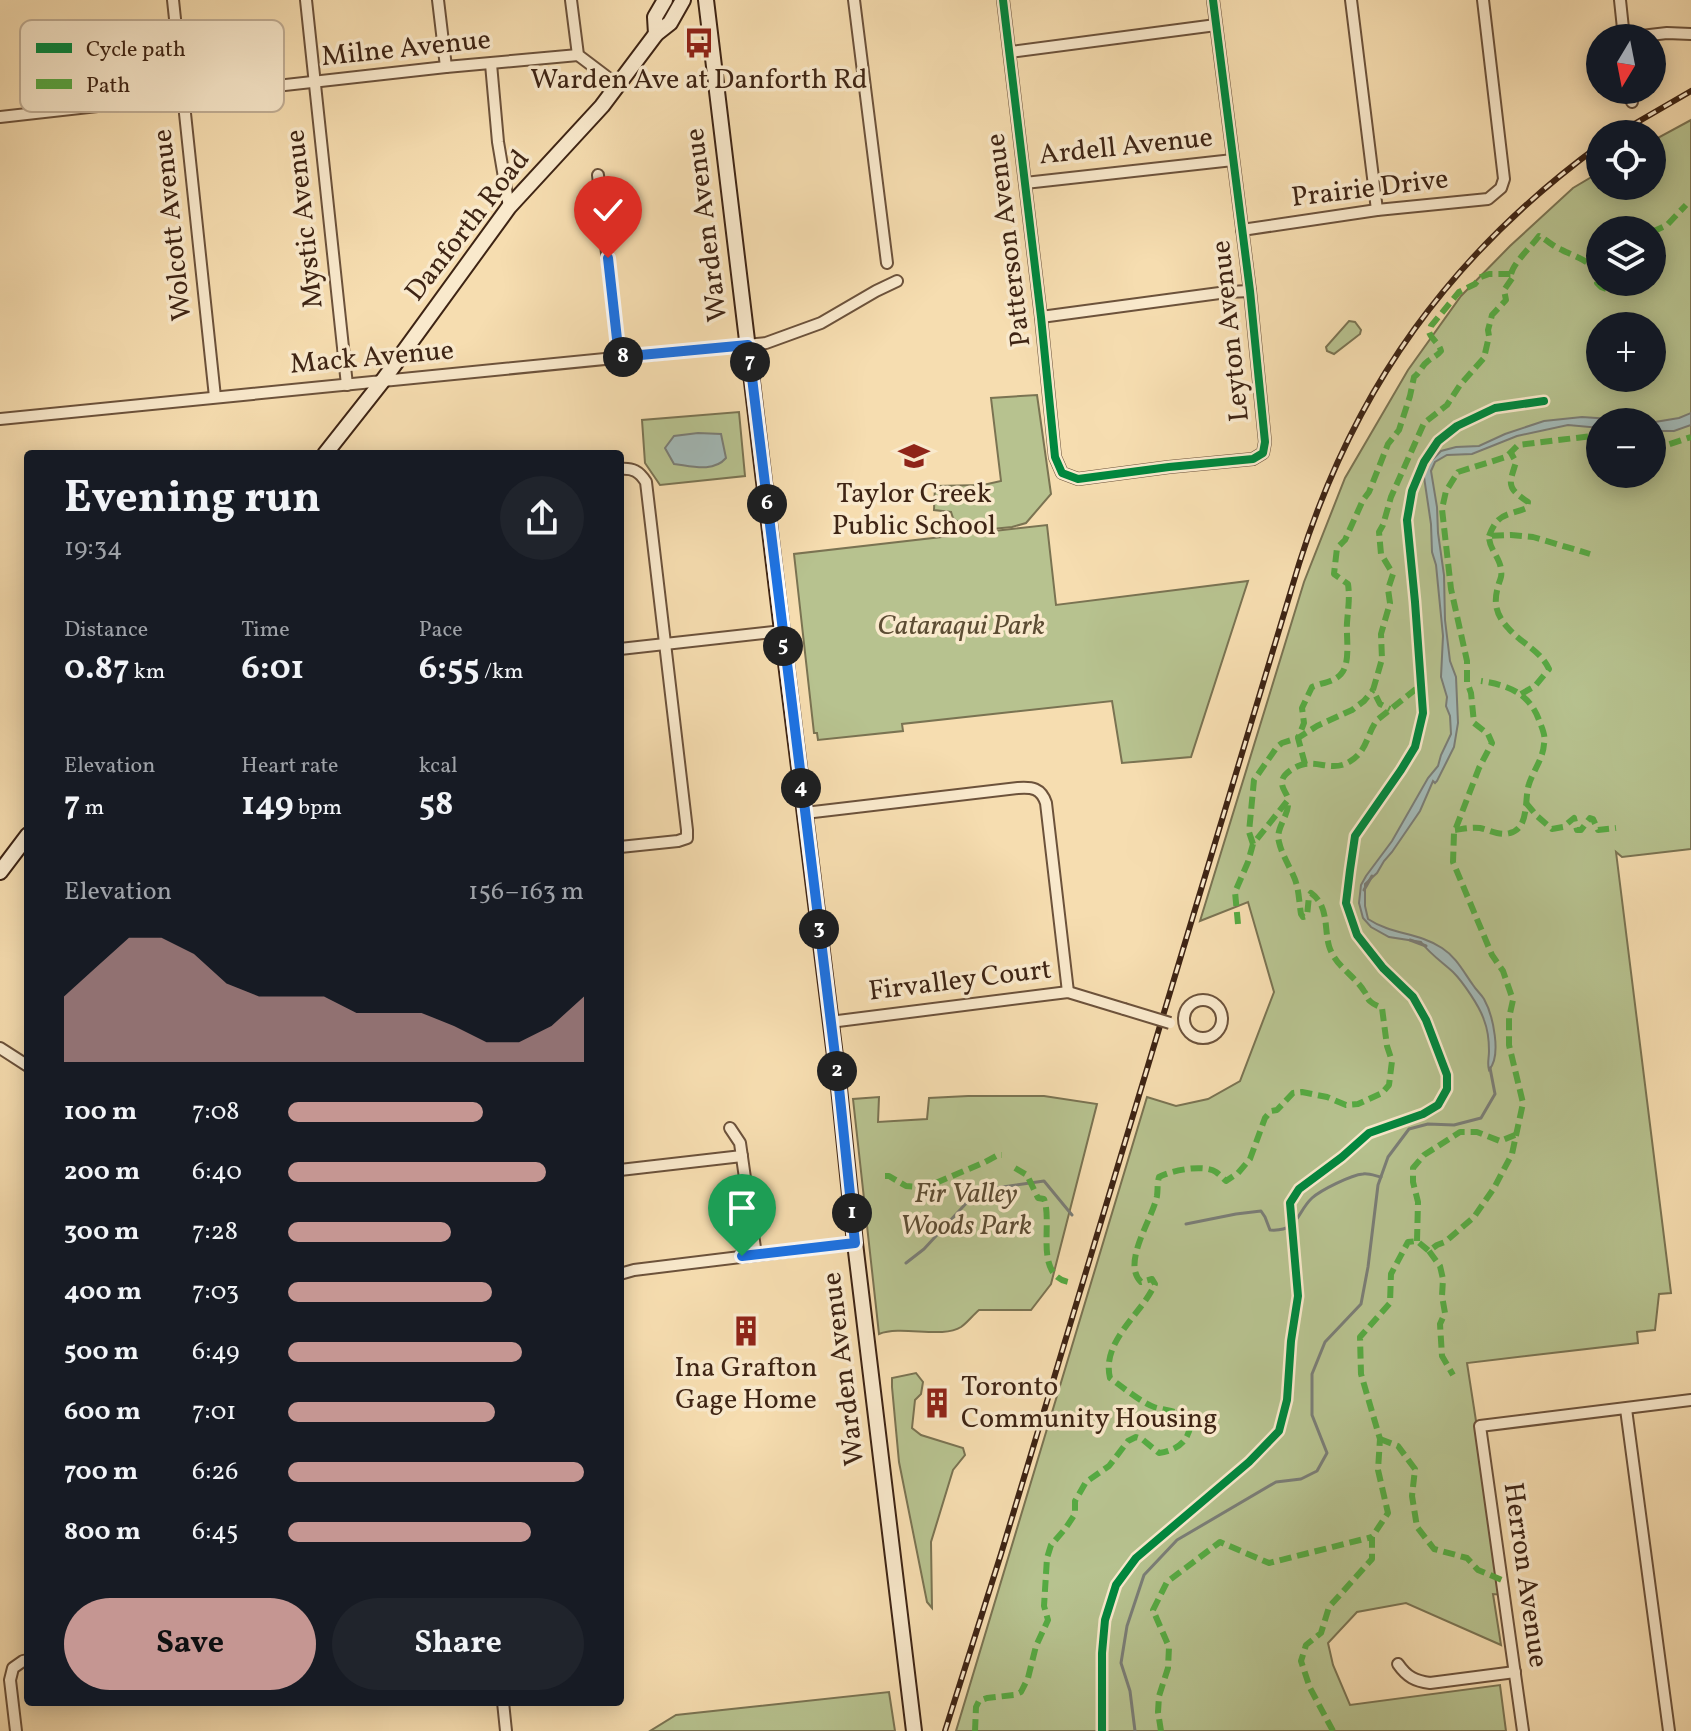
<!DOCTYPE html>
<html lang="en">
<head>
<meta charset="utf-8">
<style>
	body { margin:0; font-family:Vollkorn,serif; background:#20242c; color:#f1f3f6; height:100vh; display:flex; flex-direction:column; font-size:30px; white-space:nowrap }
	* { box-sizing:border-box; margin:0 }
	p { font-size:26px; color:#9ea1a6 }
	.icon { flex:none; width:44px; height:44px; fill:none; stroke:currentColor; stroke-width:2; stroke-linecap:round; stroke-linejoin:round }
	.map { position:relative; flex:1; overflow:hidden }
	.drawer { position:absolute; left:24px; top:450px; width:600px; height:1256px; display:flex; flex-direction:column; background:#171b24; border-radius:8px; box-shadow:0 4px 20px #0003 }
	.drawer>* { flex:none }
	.needle { width:52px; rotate:190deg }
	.fabs { position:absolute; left:1586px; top:24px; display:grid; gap:16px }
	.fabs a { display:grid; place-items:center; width:80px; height:80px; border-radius:50%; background:#171b24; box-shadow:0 4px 20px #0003; font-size:40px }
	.pin { position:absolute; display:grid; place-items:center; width:68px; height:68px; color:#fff; margin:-82px -34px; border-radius:50% 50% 50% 0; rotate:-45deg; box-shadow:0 0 8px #0007 }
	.pin .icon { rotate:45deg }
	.km { position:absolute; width:40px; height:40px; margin:-20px; border-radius:50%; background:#222; color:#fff; font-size:22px; line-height:40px; text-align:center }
	.round { display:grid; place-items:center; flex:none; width:84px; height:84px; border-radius:42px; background:#20242c }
	.summary { display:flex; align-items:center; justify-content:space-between; height:136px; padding:0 40px }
	h1 { font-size:44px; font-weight:700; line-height:60px }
	.metrics { display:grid; grid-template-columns:repeat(3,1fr); gap:12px; height:136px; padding:8px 40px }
	.metrics div { display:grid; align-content:center }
	.metrics b { font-size:34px; font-weight:700 }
	.metrics small { font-size:22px; font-weight:400 }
	.metrics p { font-size:22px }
	.chart { height:224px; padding:16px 40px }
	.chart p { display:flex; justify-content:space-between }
	.chart svg { width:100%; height:144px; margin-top:8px; fill:#c59692; opacity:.7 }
	.cta { display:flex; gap:16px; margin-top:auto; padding:16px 40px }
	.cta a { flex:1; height:92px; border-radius:48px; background:#c59692; color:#111; font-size:32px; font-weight:700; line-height:92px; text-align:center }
	.cta a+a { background:#20242c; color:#f1f3f6 }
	ul { padding:0 40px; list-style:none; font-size:26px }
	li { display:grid; grid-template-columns:128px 96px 1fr; align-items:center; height:60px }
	li i { height:20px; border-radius:10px; background:#c59692 }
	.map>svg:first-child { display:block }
</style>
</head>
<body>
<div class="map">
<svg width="1691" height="1731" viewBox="0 0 1691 1731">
	<rect width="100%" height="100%" fill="#f6ddb0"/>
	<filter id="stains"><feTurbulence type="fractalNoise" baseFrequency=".0025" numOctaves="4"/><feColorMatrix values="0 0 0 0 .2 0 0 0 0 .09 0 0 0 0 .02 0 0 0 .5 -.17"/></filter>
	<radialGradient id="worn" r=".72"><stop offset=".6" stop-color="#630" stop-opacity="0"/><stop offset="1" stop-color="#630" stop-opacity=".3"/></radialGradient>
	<g fill="#b7c28f" stroke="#7a7352" stroke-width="2" fill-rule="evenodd">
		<path d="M1691,120V849L1622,857L1616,852L1671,1293L1659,1294L1655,1330L1637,1332L1638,1343L1467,1363L1503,1595L1493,1594L1501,1645L1406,1603L1357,1612L1328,1643L1333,1665L1350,1705L1500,1685L1506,1731H956L1147,1097L1176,1106L1208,1099L1240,1081L1274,992L1248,902L1200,921L1304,582L1345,478L1408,370L1461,296L1510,246L1573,188L1600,172V186H1652V141ZM1600,230H1652V282H1600ZM1600,326H1652V378H1600ZM1600,422H1652V474H1600Z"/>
		<path d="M1349,321L1355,322L1361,330L1360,334L1334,354L1327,351L1326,347Z"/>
		<path d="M1037,395L1051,494L1026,523L1012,527L982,530L967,519L958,522L953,518L951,512L934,510L935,486L983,485L1001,481L991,398Z"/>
		<path d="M739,412L745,476L660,485L645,463L642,420Z"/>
		<path d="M1047,525L1056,605L1248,581L1191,757L1122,763L1112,701L902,724L903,731L818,740L817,733H814L794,554Z"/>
		<path d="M968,1096H1044L1097,1104L1051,1284L1031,1310H979C973,1315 967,1323 961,1327C942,1339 902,1325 879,1334L853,1099L879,1097L878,1122L927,1119L929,1098Z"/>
		<path d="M916,1373L923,1382L921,1394L915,1400L912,1428L921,1435L963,1448L965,1455L953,1470L931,1542L932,1608L927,1602L899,1462L892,1387V1378Z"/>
		<path d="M889,1692L895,1731H650L676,1715Z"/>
	</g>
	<g fill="#a2b9b7" stroke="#7a7d76" stroke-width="2">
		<path d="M1691,413V425L1674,431H1652V422H1600V428L1568,425L1517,436L1472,454L1447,455L1435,462L1431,471L1437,507L1438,533L1444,575L1445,620L1450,661L1456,677L1458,723L1454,747L1437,781L1435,783L1433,781L1420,811L1392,852L1384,861L1377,873L1365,884V906L1368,919C1392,935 1418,932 1442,948C1456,957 1463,971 1473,985C1476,990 1481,994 1484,999C1493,1015 1502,1056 1489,1070C1487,1063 1489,1059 1489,1051C1489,1041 1488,1030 1484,1020C1480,1007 1463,982 1453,972C1442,962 1430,954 1421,942L1389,937L1371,927L1363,918L1359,903L1361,885L1366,876L1392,841L1428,778L1438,766L1441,755L1451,734L1450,716L1446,706L1447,697L1441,677L1443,636L1436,565L1432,552L1431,524L1424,477L1425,467L1441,451L1456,447L1479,446L1505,434L1544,421L1582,417L1655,422L1679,418Z"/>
		<path d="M698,433L721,434L726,458C713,473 691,466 674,464L665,448L674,436Z"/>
	</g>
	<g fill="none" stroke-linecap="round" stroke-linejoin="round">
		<g stroke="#7a7d76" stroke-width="3">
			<path d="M1364,890L1372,876"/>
			<path d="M1410,940L1426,946"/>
			<path d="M1186,1224L1236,1214L1261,1211L1265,1217L1270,1230C1299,1232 1296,1213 1312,1198C1321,1190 1351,1175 1363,1174C1368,1173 1376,1176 1381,1177"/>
			<path d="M906,1263L924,1249L971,1198L989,1189L1044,1181L1072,1215"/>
			<path d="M1135,1731L1130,1691L1121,1663L1127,1626L1144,1575L1177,1540L1276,1482L1301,1479L1317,1471L1327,1453L1312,1415V1374L1325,1342L1361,1304L1368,1267L1378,1185L1388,1157L1409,1129L1428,1124L1454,1125L1481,1118L1495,1094L1490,1068"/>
		</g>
		<g stroke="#6c523b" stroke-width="14">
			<g id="minor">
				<path d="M173,0L215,397"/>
				<path d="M306,0L347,385"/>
				<path d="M438,0L446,67"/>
				<path d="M571,0L578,55L619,86"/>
				<path d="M854,0L887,263"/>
				<path d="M1003,0L1041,317L1055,457L1062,473L1078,479L1169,467L1253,459L1263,453L1265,442L1250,291L1213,0"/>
				<path d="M1351,0L1377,210"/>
				<path d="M1620,0L1624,38"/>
				<path d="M1624,38L1667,33L1691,34"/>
				<path d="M1010,52L1216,25"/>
				<path d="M491,64L498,142L509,207"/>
				<path d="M1631,90L1632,102"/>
				<path d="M0,117L446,67L578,55"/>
				<path d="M598,175L619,357"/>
				<path d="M1025,183L1233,160"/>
				<path d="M1242,230L1377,210L1488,199L1501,188L1504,179L1483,0"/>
				<path d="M1041,317L1227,292L1250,291"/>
				<path d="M0,419L766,343L821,323L876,291L897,281"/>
				<path d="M620,469C633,468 639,471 646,482L687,830V838L678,841L620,847"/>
				<path d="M620,649L782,631"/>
				<path d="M805,813L1018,788C1032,787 1041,788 1046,803L1068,992"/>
				<circle cx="1203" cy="1019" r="19"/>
				<path d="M830,1022L1068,992L1124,1009"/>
				<path d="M0,1048L28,1066"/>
				<path d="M730,1128L740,1143L756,1255"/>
				<path d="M620,1170L742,1156"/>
				<path d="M620,1274L634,1270L855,1243"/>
				<path d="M1626,1409L1669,1731"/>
				<path d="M1398,1664C1407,1677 1415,1681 1430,1683L1515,1672"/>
				<path d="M503,1702L506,1731"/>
				<path d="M16,1731L10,1680L13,1668L23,1661L28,1660"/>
				<path d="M1523,1731L1480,1426L1691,1400"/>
			</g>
		</g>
		<g stroke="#3e2414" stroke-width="18">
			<g id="secondary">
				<path d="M706,0L782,631L839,1088L855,1243L914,1731"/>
				<path d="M656,34L655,17L665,0"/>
				<path d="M325,454L381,383L509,207L602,106L656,34L670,23L683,0"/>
				<path d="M0,872L28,835"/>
			</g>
		</g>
		<use href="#minor" stroke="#f9e9cc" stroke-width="10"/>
		<use href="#secondary" stroke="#f9e9cc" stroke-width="14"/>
		<g stroke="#3e2414" stroke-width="6">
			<g id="rail">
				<path d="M1617,134L1691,91"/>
				<path d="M945,1731L1001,1554L1299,564C1354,388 1451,254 1600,145"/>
			</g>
		</g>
		<use href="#rail" stroke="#f9e9cc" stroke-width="3" stroke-dasharray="9" stroke-linecap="butt"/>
		<g stroke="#6c523b" stroke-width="14" stroke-linecap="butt">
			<path id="minor-bridge" d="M1124,1009L1170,1023"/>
		</g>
		<use href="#minor-bridge" stroke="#f9e9cc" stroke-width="10"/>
		<g stroke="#55aa42" stroke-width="6" stroke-dasharray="12 6" stroke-linecap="butt">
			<path d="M1652,232L1667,225L1686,205"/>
			<path d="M1511,274C1514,262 1531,247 1539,236C1547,240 1554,247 1562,250C1575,257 1601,263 1597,283L1601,287L1609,290L1619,285L1621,282"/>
			<path d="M1652,444L1664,446L1691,437"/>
			<path d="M1489,536C1498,512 1507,516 1527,508L1528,502C1506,487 1509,485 1516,462L1511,453"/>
			<path d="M1521,694L1535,686L1549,669C1541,651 1521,643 1509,629C1495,614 1493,602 1499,583C1501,577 1502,577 1501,571C1501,558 1489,550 1489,536L1511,535L1533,537L1590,554"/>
			<path d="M1305,764L1298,738L1304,723L1302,708L1312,687C1321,683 1334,682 1341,674C1351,663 1346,637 1347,623C1348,609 1350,598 1348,584L1334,574L1337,548L1345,540L1363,500L1369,492L1388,444L1399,430L1410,396L1414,377C1420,373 1422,365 1428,361C1433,357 1437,356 1441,351C1439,343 1432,340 1429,332L1431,326L1459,292L1475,284L1481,277L1489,274H1511L1513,277L1504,290L1506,300L1492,315L1488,330L1489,336L1484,358L1460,385L1447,405L1424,423L1391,497L1383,525L1379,532L1381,554L1393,574L1388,589L1390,603L1381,634L1382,659L1373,690L1380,704L1390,709"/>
			<path d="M1526,803L1537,816L1552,829L1563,827L1574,818L1577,830H1581L1590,818L1593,819L1598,830L1616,828"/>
			<path d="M1455,830C1463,829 1471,827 1480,828C1489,830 1500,836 1510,833C1530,828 1524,799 1529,784C1533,771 1543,759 1544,744C1546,736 1542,728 1539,720C1529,693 1508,685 1481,681"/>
			<path d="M1253,844L1249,832L1254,780L1277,747L1282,743L1298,738L1317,726L1352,710L1364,701L1373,690"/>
			<path d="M1238,924L1235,892L1248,862L1253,844L1288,800C1288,794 1282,790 1282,783C1281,774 1297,765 1305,764C1321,762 1334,771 1349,762C1368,751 1366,735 1377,720L1421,685"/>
			<path d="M1015,1168L1027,1175L1038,1198L1044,1199C1053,1224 1034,1274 1068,1282"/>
			<path d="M885,1176H889L906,1186L917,1187L931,1185L985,1162L998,1155H1002"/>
			<path d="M1417,1241L1418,1202L1413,1182V1168L1424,1155L1460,1132H1477L1500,1141L1515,1135"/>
			<path d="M1429,1251L1440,1266L1443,1279L1442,1296L1445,1313L1440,1324L1442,1356L1453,1375"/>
			<path d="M1380,1439L1398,1446L1415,1469L1412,1496L1417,1527L1434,1549L1467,1558L1478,1570L1502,1580"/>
			<path d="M975,1731L976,1707L979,1701L987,1698L1014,1695L1021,1692L1028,1678L1036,1646L1048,1620L1044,1606L1047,1558L1051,1545L1065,1529L1075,1514V1501L1086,1482L1109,1466L1128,1441L1136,1437L1142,1439L1159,1453C1178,1450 1190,1441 1191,1420C1182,1411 1166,1411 1154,1407C1142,1403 1121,1386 1110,1378C1101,1341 1142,1314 1155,1284L1152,1279L1141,1282C1121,1263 1153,1218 1157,1196C1158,1189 1157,1184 1159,1177C1172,1170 1204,1164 1216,1172C1220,1175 1223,1178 1226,1181L1238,1173L1250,1159L1265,1118L1271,1111L1277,1110L1293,1093L1302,1092L1327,1097L1346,1105L1358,1104L1382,1093L1389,1085L1392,1061L1387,1046L1382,1008C1379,1006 1374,1005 1371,1002C1366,998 1368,996 1364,991C1354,975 1335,966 1329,946C1324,928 1329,906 1311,893L1309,896L1307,916L1303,917L1301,914C1299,902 1299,888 1294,877C1289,865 1282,855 1279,842C1275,827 1290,816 1288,800"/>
			<path d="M1161,1731L1158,1712L1159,1696L1168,1668L1169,1647L1153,1610L1167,1582L1220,1542L1269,1563L1372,1537"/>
			<path d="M1333,1731L1310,1688L1301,1661L1306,1645L1321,1633L1329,1607L1372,1559V1537L1388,1513L1378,1470L1380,1439L1361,1374L1360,1337L1390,1303L1391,1274L1408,1242L1417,1241L1429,1251L1437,1245L1445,1242L1474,1217L1494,1188L1512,1154L1523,1103L1509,1045V1018L1513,1000L1503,971L1492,955L1453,862L1454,833L1479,768L1492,743L1488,734L1474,723L1471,693L1467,682V661L1451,589L1442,509L1446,491L1458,472L1506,457L1518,445L1600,435"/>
		</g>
		<g stroke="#f9e9cc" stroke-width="13">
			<g id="cycleway">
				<path d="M1003,0L1041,317L1055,457L1062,473L1078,479L1169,467L1253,459L1263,453L1265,442L1250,291L1213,0"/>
				<path d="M1102,1731V1653L1105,1620L1116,1585L1136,1558L1249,1462L1279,1431L1287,1400L1291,1341L1298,1296L1290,1203L1299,1189L1342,1157L1369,1133L1423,1114L1438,1105L1447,1089V1075L1426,1020L1413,997L1383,968L1357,935L1346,903L1350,870L1355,836L1401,770L1415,747L1423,713L1415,602L1407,520L1412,491L1424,462L1438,441L1457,426L1495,408L1544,401"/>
			</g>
		</g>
		<use href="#cycleway" stroke="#00873e" stroke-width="8"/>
	</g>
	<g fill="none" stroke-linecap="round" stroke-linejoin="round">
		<g stroke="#fff" stroke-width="16">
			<path id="route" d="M608,258L619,357L748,345L839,1088L855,1243L742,1256"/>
		</g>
		<use href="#route" stroke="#1a73e8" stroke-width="10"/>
	</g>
	<defs>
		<g id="bus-bare" transform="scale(2.4)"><path d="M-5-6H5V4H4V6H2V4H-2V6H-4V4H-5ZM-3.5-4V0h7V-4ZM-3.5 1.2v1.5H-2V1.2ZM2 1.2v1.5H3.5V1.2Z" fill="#8f2418" stroke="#f9e9cc" stroke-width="2.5" paint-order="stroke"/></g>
		<g id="school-bare" transform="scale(2.4)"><path d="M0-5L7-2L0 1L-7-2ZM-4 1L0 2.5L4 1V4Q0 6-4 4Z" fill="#8f2418" stroke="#f9e9cc" stroke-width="2.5" paint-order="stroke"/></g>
		<g id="building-bare" transform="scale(2.4)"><path d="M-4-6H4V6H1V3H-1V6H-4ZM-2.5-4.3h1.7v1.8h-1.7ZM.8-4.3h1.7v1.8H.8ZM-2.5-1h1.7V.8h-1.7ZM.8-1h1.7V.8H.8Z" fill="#8f2418" stroke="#f9e9cc" stroke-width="2.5" paint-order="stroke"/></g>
	</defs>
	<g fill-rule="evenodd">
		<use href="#bus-bare" x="699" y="43"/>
		<use href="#school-bare" x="914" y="456"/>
		<use href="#building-bare" x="746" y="1331"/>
		<use href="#building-bare" x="937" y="1403"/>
	</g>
	<g text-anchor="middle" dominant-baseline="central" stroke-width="7" stroke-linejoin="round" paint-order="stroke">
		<g font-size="28" fill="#3e2414" stroke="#f9e9cc">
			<text transform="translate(406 49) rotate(-6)">Milne Avenue</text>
			<text transform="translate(1126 147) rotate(-6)">Ardell Avenue</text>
			<text transform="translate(1370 189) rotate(-7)">Prairie Drive</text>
			<text transform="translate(305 219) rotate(-96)">Mystic Avenue</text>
			<text transform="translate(173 225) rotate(-96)">Wolcott Avenue</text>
			<text transform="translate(707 225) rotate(-97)">Warden Avenue</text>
			<text transform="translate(468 226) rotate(-52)">Danforth Road</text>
			<text transform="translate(1009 240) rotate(-97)">Patterson Avenue</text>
			<text transform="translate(1231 331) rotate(-96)">Leyton Avenue</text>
			<text transform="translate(372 358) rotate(-5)">Mack Avenue</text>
			<text transform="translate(960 981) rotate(-7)">Firvalley Court</text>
			<text transform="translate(844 1369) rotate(-97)">Warden Avenue</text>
			<text transform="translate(1525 1575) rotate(82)">Herron Avenue</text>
		</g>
		<g font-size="28" fill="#3e2414" stroke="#f9e9cc">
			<text x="699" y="80">Warden Ave at Danforth Rd</text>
			<text x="914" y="494">Taylor Creek<tspan x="914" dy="32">Public School</tspan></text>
			<text x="746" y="1368">Ina Grafton<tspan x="746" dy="32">Gage Home</tspan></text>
			<text x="961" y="1387" text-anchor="start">Toronto<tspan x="961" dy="32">Community Housing</tspan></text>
		</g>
		<g font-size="28" font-style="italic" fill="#5c4c33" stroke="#f9e9cc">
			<text x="961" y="626">Cataraqui Park</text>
			<text x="966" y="1194">Fir Valley<tspan x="966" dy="32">Woods Park</tspan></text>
		</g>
	</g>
	<rect x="20" y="20" width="264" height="92" rx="12" fill="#f9e9cc" stroke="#c1ae95" stroke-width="2"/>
	<rect x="36" y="43" width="36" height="10" fill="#00873e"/>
	<rect x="36" y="79" width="36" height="10" fill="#55aa42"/>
	<g font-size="22" fill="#3e2414">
		<text x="86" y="56">Cycle path</text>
		<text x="86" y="92">Path</text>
	</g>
	<rect width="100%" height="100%" filter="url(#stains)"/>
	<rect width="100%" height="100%" fill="url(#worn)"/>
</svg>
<div class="fabs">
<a><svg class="needle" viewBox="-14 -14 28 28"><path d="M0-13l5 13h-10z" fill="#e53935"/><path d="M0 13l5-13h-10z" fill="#9ea1a6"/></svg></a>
<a><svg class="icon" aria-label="locate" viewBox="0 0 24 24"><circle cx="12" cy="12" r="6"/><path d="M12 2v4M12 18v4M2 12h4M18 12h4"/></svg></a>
<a><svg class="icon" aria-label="layers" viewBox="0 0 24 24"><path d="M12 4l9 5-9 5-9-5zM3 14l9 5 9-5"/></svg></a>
<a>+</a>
<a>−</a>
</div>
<div class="pin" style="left:742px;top:1256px;background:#1e9e55"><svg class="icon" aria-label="arrive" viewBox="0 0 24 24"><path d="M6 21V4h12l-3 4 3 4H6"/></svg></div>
<div class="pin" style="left:608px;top:258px;background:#d93025"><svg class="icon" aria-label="check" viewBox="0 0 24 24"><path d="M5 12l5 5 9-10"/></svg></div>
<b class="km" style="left:852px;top:1213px">1</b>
<b class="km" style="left:837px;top:1071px">2</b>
<b class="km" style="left:819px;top:929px">3</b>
<b class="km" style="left:801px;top:788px">4</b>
<b class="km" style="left:783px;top:646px">5</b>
<b class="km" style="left:767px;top:504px">6</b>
<b class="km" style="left:750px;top:362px">7</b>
<b class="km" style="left:623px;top:357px">8</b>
<section class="drawer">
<div class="summary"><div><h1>Evening run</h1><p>19:34</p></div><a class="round"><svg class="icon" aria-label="share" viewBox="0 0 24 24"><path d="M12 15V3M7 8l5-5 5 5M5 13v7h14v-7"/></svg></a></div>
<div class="metrics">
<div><p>Distance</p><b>0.87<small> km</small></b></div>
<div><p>Time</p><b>6:01</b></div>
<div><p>Pace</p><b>6:55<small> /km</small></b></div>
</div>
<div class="metrics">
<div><p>Elevation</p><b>7<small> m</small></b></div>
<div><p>Heart rate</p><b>149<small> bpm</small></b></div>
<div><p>kcal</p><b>58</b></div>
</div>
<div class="chart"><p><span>Elevation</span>156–163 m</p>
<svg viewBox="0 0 160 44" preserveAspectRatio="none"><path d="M0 44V24L10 15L20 6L30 6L40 11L50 20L60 24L70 24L80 24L90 29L100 29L110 29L120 33L130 38L140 38L150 33L160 24V44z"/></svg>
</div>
<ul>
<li><b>100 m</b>7:08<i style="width:66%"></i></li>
<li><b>200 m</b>6:40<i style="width:87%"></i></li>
<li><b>300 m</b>7:28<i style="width:55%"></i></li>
<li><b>400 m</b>7:03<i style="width:69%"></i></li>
<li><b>500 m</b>6:49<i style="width:79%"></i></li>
<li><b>600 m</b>7:01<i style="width:70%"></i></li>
<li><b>700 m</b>6:26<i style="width:100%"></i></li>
<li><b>800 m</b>6:45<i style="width:82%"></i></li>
</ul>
<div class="cta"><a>Save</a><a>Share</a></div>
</section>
</div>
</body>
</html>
